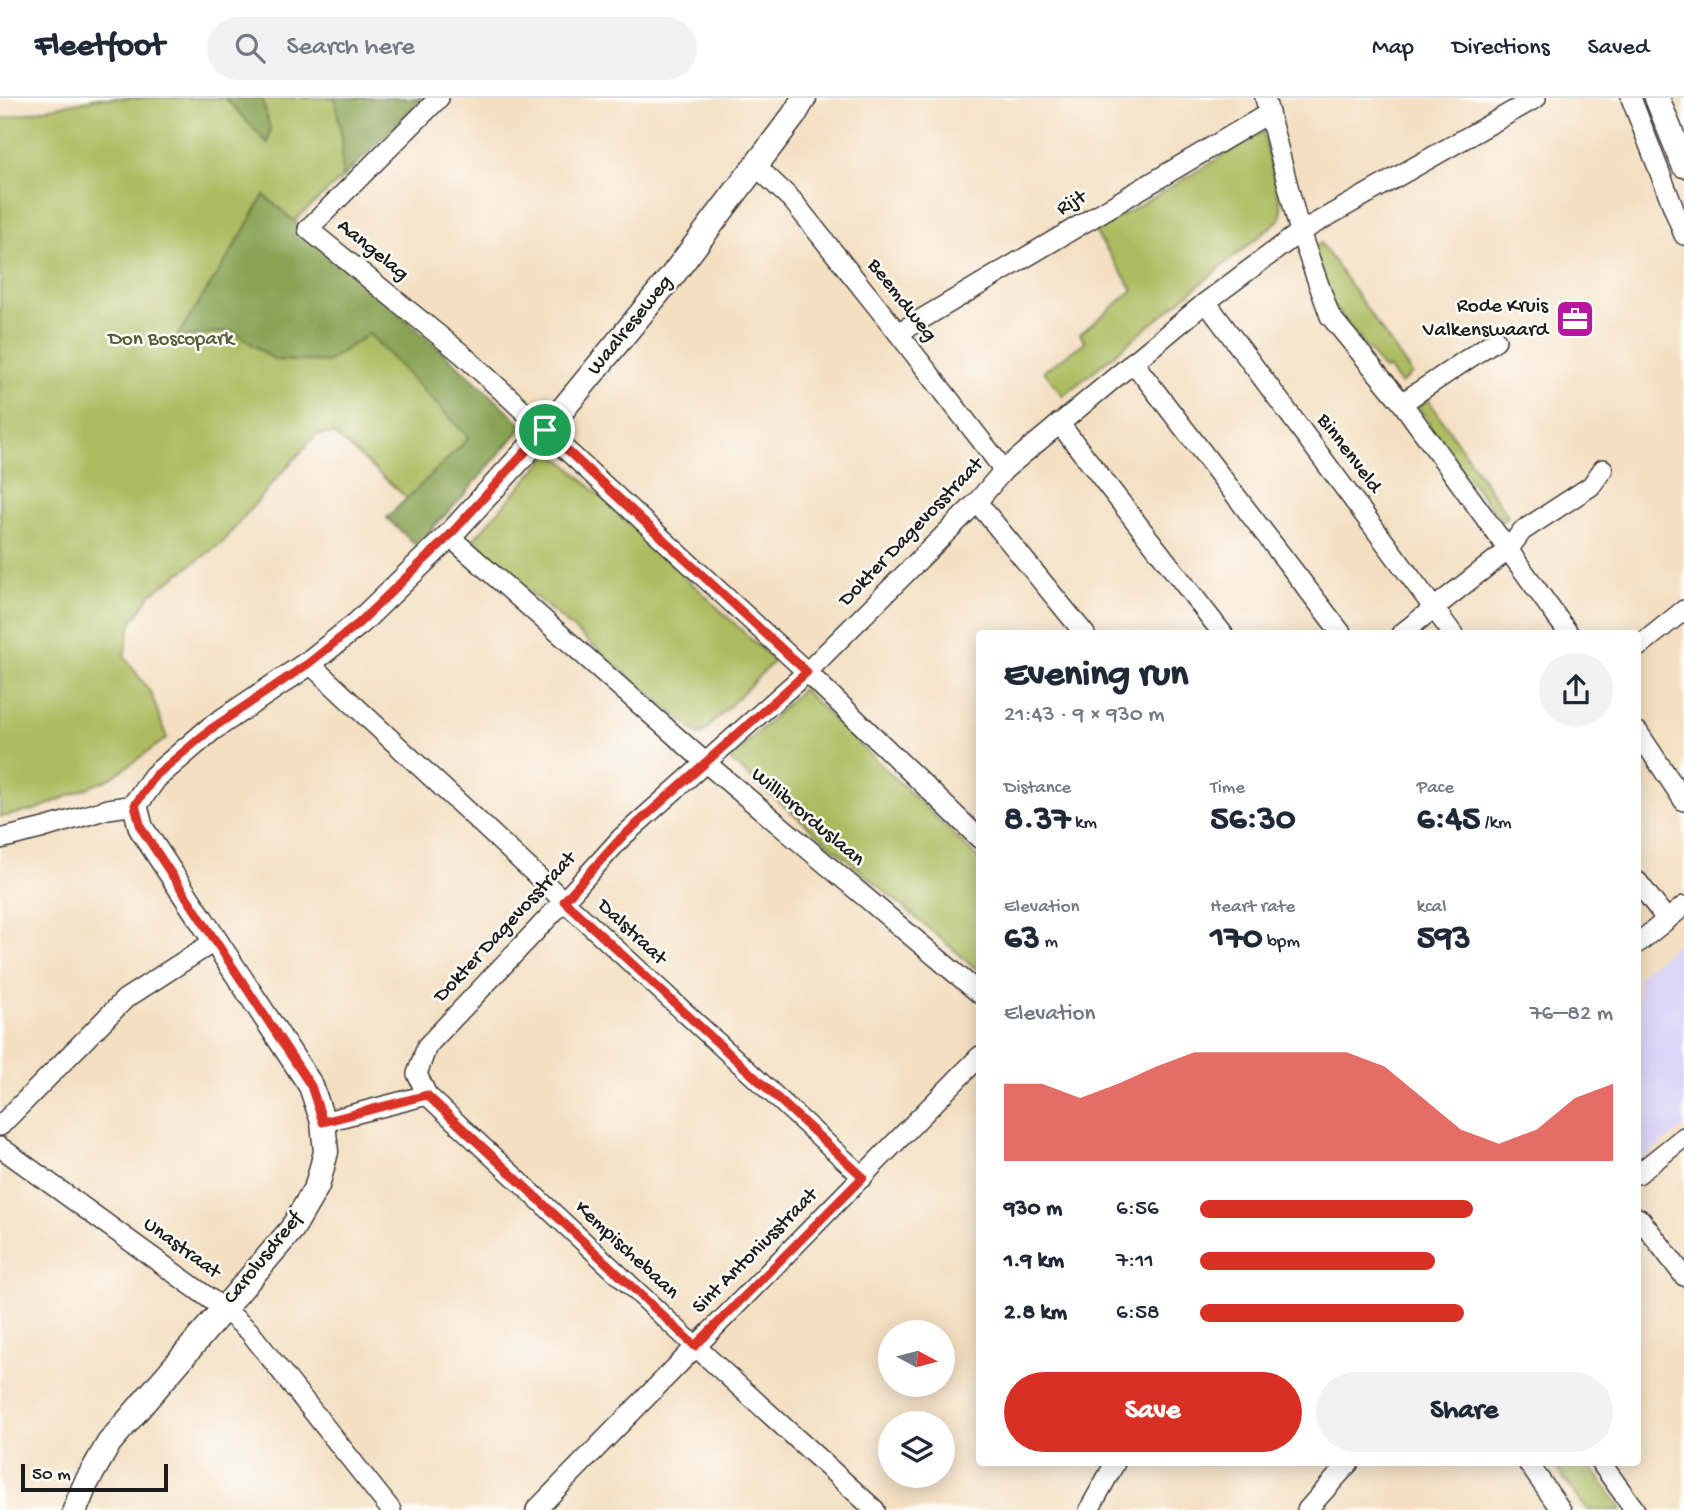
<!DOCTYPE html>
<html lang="en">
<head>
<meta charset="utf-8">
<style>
	body { margin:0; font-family:"Gochi Hand",sans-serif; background:#f2f2f3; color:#1f2937; height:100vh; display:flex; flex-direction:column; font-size:26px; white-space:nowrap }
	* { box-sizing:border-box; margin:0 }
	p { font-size:23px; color:#747a83 }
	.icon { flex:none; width:38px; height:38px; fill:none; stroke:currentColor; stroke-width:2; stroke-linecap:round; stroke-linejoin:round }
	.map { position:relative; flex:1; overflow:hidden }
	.side { position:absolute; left:976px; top:532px; width:665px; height:836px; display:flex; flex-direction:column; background:#fff; border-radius:7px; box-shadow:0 4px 18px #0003 }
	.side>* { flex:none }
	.needle { width:46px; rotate:97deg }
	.controls { position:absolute; left:878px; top:1222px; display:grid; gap:14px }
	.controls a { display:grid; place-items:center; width:77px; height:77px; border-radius:50%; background:#fff; box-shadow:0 4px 18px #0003; font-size:35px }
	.scale { position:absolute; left:21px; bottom:18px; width:147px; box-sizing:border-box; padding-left:7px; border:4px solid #1c1c1c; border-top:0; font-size:19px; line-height:24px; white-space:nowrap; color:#1c1c1c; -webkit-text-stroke:5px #fdfcf7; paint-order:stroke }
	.pin { position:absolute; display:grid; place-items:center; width:60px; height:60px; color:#fff; margin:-30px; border:4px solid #fff; border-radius:50%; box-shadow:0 2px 7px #0007 }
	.round { display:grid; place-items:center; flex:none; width:74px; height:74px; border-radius:37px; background:#f2f2f3 }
	.overview { display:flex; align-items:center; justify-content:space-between; height:119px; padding:0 28px }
	h1 { font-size:38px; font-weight:700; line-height:52px }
	.figures { display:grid; grid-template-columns:repeat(3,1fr); gap:10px; height:119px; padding:7px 28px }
	.figures div { display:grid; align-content:center }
	.figures b { font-size:35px; font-weight:700 }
	.figures small { font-size:19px; font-weight:400 }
	.figures p { font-size:19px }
	.chart { height:196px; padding:14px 28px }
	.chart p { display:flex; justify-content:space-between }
	.chart svg { width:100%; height:126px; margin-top:7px; fill:#d93025; opacity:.7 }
	.button { display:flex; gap:14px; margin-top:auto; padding:14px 28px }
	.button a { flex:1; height:80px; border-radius:42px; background:#d93025; color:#fff; font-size:28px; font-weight:700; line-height:80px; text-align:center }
	.button a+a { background:#f2f2f3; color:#1f2937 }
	ul { padding:0 28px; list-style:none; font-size:23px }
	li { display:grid; grid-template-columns:112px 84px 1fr; align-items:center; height:52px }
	li i { height:18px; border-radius:9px; background:#d93025 }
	header { display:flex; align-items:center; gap:42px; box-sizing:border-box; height:98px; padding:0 35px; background:#fff; border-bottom:2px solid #e0e1e3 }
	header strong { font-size:33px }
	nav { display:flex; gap:38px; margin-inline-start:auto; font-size:24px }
	.search { width:490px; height:63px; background:#f2f2f3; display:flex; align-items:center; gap:18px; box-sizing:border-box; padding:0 24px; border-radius:38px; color:#747a83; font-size:26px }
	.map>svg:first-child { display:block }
</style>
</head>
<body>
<header>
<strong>Fleetfoot</strong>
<div class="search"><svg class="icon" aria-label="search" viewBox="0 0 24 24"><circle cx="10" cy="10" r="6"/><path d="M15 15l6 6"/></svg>Search here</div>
<nav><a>Map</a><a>Directions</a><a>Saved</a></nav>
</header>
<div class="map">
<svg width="1684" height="1412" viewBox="0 0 1684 1412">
	<rect width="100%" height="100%" fill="#fdfcf7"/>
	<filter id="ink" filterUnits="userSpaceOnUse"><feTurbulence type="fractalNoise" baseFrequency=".0143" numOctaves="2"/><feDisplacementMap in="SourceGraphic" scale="14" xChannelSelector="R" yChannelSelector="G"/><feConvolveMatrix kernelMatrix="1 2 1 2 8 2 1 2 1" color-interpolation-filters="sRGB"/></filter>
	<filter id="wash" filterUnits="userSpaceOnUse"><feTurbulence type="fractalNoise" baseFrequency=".00686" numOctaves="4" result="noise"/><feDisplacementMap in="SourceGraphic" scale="28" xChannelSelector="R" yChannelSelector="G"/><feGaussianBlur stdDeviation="1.57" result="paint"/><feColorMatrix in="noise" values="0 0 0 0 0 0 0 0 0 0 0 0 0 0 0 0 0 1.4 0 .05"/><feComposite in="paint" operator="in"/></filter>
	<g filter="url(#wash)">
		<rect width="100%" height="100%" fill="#f4dfc2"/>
		<path fill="#dbd6f7" d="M1684,840V1029L1638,1064V878Z"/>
		<g fill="#acbb5e" stroke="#646c3d" stroke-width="2">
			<path d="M98,0H423L342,80L294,123L509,314L523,328L462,399L416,447L387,420L407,400L334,336L316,337L270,388L222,445L151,496L131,526L124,558L151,595L167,640L111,680L35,712L0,719V21Z"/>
			<path d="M1263,34L1282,113L1279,122L1063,298L1044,273L1085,244L1080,236L1133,192L1095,134Z"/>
			<path d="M1321,145L1412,276L1400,286L1388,270L1384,272L1327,199L1313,151Z"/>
			<path d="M1428,301L1508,418L1502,423L1427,328L1430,325L1418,309Z"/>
			<path d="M550,355L564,364L774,563L700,638L480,452L474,441Z"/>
			<path d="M802,591L980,762V874L730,662Z"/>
			<path d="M1553,1365H1588L1622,1412H1587Z"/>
		</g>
		<g fill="#89a355" stroke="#526038" stroke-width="2">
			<path d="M225,0H262L270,30L268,46Z"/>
			<path d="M335,0H423L342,80V41Z"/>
			<path d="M264,97C292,121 319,146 348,169L509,314L523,328L462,399L416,447L387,420L469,340L369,236L327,264L275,262L232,233L177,239L233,151Z"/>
		</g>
	</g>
	<g filter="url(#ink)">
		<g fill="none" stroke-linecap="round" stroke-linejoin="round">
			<g stroke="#3c3935" stroke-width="22">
				<g id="minor">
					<path d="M439,0L308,131L462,256L807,574L980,741"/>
					<path d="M1265,0L1300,134L1330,218L1402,305L1569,536"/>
					<path d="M1631,0L1684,137"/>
					<path d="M756,68L792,102L898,235L1004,372"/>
					<path d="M1206,204L1453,536"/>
					<path d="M898,235L1269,15"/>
					<path d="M1133,264L1342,536"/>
					<path d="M1402,305L1496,242"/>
					<path d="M1059,325L1223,536"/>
					<path d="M977,404L1085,536"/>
					<path d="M449,438L706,665L980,896"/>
					<path d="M1401,536L1508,452L1522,433L1591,388L1603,371"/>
					<path d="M1638,549L1684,512"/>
					<path d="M309,565L564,803L863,1079"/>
					<path d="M1638,634L1684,703"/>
					<path d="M0,741L44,730L108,711L135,707"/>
					<path d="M1638,784L1667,822"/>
					<path d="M1638,845L1684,808"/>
					<path d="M427,997L417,976L427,948L564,803L621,740L807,574L977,404L1004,372L1206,204L1300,134L1536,0"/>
					<path d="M323,1024L427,997L695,1248L875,1412"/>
					<path d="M0,1028L125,901L215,843"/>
					<path d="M0,1049L224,1211L249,1233L391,1412"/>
					<path d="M1638,1076L1684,1039"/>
					<path d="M1638,1120L1641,1122L1684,1178"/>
					<path d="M1528,1365L1561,1412"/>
					<path d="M1601,1365L1635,1412"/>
					<path d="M536,1412L980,958"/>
					<path d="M1089,1412L1115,1365"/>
					<path d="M1307,1412L1349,1365"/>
				</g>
			</g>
			<g stroke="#3c3935" stroke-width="27">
				<g id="tertiary">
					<path d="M1657,0L1684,67"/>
					<path d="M75,1412L85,1387L109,1345L292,1131L317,1088L326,1054L323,1024L311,988L141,730L135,707L155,679L211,631L309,565L359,525L449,438L545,333L672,178L794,17L804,0"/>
				</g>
			</g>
			<use href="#minor" stroke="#fff" stroke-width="19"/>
			<use href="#tertiary" stroke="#fff" stroke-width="24"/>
		</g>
	</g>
	<g fill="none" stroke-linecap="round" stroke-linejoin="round" filter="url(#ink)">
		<g stroke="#fff" stroke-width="14">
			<path id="route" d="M545,332L807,574L621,740L564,803L863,1079L695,1248L427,997L323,1024L311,988L141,730L135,707L155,678L211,631L309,565L359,525L449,438Z"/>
		</g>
		<use href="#route" stroke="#d93025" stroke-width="9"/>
	</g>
	<defs>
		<g id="office-square" transform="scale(2.0125)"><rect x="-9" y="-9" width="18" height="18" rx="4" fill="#b5179e" stroke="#fdfcf7"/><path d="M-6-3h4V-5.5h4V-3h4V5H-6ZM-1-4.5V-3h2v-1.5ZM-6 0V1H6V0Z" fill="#fff"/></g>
	</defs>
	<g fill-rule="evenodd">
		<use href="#office-square" x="1575" y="221"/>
	</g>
	<g text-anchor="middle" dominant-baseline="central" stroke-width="5" stroke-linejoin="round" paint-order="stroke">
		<g font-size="21" fill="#1c1c1c" stroke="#fdfcf7">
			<text transform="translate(1072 106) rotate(-31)">Rijt</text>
			<text transform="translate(372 153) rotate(39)">Aangelag</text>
			<text transform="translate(901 203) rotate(52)">Beemdweg</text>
			<text transform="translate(631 228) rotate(-51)">Waalreseweg</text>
			<text transform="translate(1348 356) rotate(53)">Binnenveld</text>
			<text transform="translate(912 435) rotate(-46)">Dokter Dagevosstraat</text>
			<text transform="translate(807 720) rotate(40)">Willibrorduslaan</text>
			<text transform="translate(506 830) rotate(-47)">Dokter Dagevosstraat</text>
			<text transform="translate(631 835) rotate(43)">Dalstraat</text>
			<text transform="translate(181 1151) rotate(36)">Unastraat</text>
			<text transform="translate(626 1153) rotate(43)">Kempischebaan</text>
			<text transform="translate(756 1154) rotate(-45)">Sint Antoniusstraat</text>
			<text transform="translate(264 1161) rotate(-51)">Carolusdreef</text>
		</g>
		<g font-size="21" fill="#1c1c1c" stroke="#fdfcf7" text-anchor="end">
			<text x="1548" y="209">Rode Kruis<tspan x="1548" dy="24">Valkenswaard</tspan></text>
		</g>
		<g font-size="21" fill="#565c36" stroke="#fdfcf7">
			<text x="171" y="242">Don Boscopark</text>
		</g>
	</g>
</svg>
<div class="controls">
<a><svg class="needle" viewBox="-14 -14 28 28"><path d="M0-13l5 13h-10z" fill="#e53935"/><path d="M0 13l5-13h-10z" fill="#747a83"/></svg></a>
<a><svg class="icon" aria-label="layers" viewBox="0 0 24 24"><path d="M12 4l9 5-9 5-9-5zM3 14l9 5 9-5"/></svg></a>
</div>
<div class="scale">50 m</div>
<div class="pin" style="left:545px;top:332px;background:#1e9e55"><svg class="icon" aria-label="arrive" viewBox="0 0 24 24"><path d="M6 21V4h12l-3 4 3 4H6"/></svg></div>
<section class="side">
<div class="overview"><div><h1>Evening run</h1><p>21:43 · 9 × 930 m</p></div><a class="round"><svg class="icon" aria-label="share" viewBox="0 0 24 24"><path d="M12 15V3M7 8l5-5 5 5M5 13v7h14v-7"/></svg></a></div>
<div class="figures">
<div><p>Distance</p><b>8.37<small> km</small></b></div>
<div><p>Time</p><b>56:30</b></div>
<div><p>Pace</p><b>6:45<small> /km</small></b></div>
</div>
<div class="figures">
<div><p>Elevation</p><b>63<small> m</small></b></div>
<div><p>Heart rate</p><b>170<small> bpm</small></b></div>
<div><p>kcal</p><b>593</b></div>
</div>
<div class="chart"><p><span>Elevation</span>76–82 m</p>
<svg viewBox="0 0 160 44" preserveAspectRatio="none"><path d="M0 44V17L10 17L20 22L30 17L40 11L50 6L60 6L70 6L80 6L90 6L100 11L110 22L120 33L130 38L140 33L150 22L160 17V44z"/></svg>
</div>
<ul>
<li><b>930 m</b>6:56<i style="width:66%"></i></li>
<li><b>1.9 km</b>7:11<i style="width:57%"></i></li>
<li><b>2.8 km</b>6:58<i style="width:64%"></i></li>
</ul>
<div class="button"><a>Save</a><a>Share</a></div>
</section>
</div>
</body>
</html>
